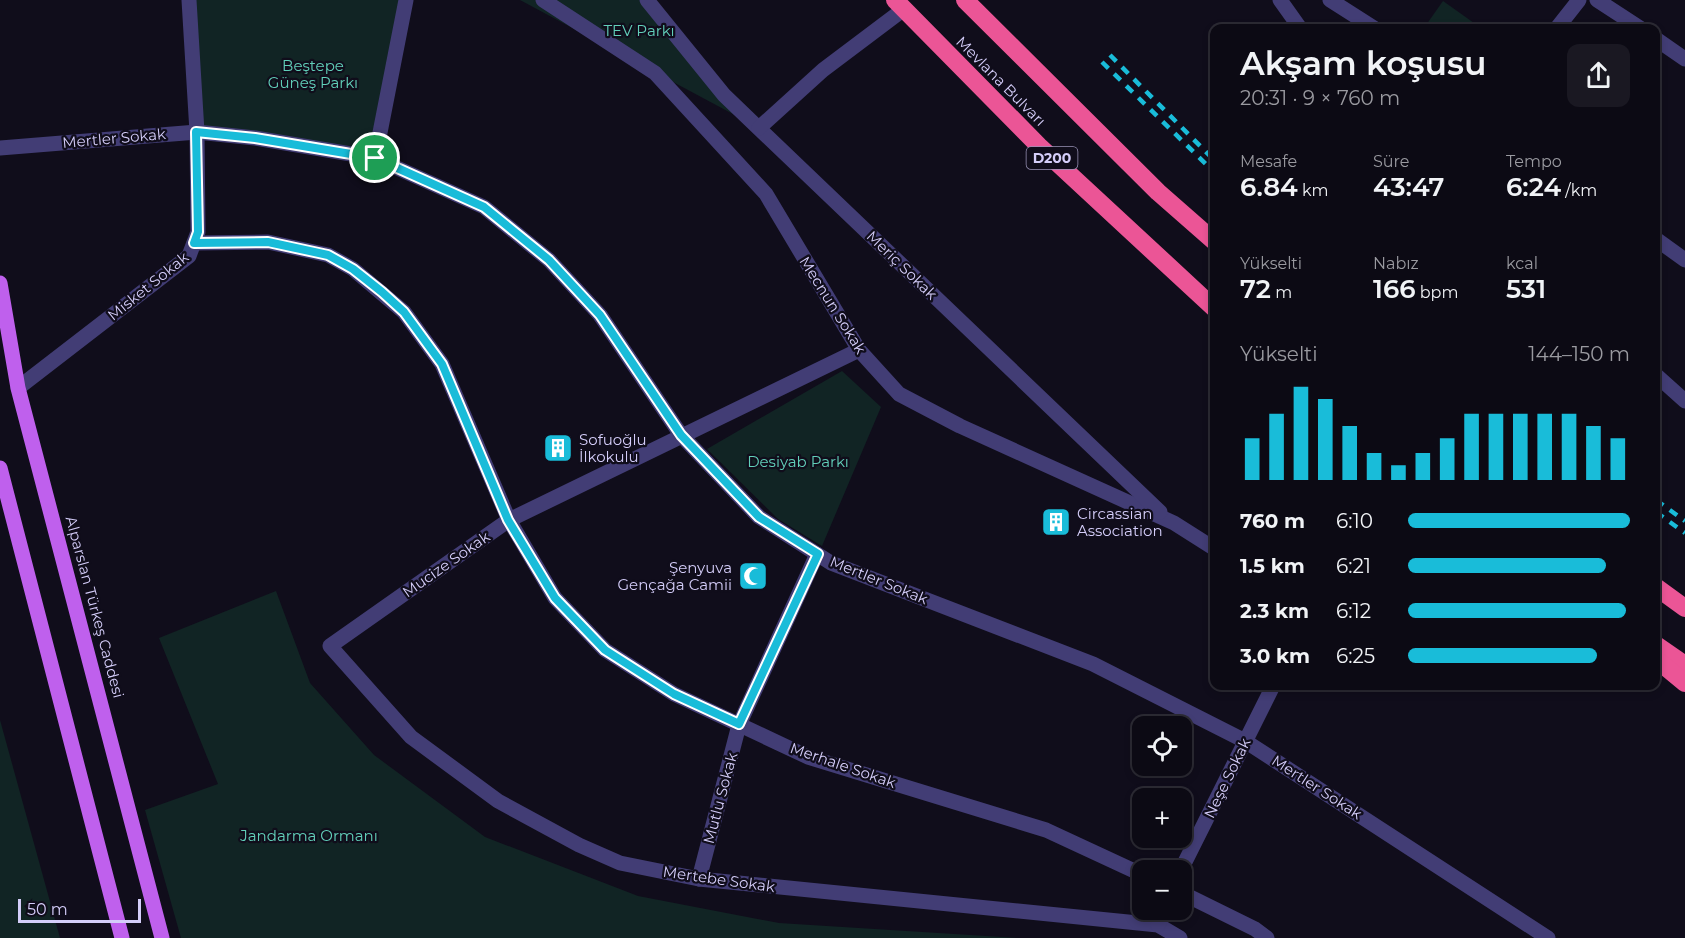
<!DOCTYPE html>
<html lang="tr">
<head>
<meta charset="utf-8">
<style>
	body { margin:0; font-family:Montserrat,sans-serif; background:#1a1822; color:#f1f3f6; height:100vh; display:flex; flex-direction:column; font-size:22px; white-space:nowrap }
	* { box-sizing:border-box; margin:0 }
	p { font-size:20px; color:#9a9aa0 }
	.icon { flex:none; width:33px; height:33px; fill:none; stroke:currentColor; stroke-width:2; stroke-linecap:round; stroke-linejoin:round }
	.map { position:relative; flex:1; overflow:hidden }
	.panel { position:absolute; left:1210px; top:24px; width:450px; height:666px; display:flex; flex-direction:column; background:#0c0a14; border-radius:12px; box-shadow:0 3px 9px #0003,0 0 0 2px #2c2b34 }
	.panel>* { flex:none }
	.buttons { position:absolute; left:1132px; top:716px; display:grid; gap:12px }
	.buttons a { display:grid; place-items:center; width:60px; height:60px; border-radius:12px; background:#0c0a14; box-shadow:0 3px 9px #0003,0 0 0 2px #2c2b34; font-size:30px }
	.scale { position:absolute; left:18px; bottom:15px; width:123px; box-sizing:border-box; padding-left:6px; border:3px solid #d4cdf9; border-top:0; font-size:16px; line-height:21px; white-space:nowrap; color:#d4cdf9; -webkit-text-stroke:4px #100d1b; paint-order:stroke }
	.pin { position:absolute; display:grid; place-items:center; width:51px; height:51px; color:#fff; margin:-26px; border:3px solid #fff; border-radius:50%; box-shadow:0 2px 6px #0007 }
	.round { display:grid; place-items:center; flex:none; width:63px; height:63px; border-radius:12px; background:#1a1822 }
	.head { display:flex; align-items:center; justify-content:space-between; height:102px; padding:0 30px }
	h1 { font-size:33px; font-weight:600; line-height:45px }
	.stats { display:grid; grid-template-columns:repeat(3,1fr); gap:9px; height:102px; padding:6px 30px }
	.stats div { display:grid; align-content:center }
	.stats b { font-size:26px; font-weight:600 }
	.stats small { font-size:16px; font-weight:400 }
	.stats p { font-size:16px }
	.chart { height:168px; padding:12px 30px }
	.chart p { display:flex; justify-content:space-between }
	.chart svg { width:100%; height:108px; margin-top:6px; stroke:#19bcd9; stroke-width:6 }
	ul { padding:0 30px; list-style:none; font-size:20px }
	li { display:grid; grid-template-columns:96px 72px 1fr; align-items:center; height:45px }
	li i { height:15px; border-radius:8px; background:#19bcd9 }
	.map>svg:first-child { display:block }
</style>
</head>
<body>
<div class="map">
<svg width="1685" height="938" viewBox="0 0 1685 938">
	<rect width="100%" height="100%" fill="#100d1b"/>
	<g fill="#112424">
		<path d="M189,0H408L375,158L197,132Z"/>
		<path d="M520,0H652L759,128Z"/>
		<path d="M1443,1L1474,23L1470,28H1424Z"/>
		<path d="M842,371L881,407L822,546L778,519L707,449Z"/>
		<path d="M276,591L310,683L374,755L485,837L638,896L779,923L1019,938H181L145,810L218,784L159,638Z"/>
		<path d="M0,720L60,938H0Z"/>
	</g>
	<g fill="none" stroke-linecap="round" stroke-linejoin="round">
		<g stroke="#423d75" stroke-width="15">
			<path d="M543,0L655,73L766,194L859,350L899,394L960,426L1174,523L1215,549"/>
			<path d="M647,0L724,95L1160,512"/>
			<path d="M1280,0L1300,28"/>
			<path d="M1330,0L1374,28"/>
			<path d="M1597,0L1640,28"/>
			<path d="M1557,28L1579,0"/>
			<path d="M1656,39L1685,59"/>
			<path d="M759,128L823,70L904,9"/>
			<path d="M0,148L197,132L255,138L375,158L484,207L549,260L600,315L681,435L759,517L831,563L1093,664L1245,741L1548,938"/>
			<path d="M375,158L406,0"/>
			<path d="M1656,239L1685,260"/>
			<path d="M194,243L268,242L328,255L353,269L404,312L442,364L509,520L555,598L605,650L674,694L808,757L1046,830L1143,875"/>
			<path d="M859,350L509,520L330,646L411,737L498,801L579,845L620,863L699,879L1158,925L1180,938"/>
			<path d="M1656,375L1685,401"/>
			<path d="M18,388L189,256L198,232L197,132L189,0"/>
			<path d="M1181,870L1273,686"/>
			<path d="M699,879L739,725L817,554"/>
			<path d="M1182,893L1255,929L1267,938"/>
			<path d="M1158,925L1164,909"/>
		</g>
		<g stroke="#bf60ed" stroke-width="15">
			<path d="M0,283L18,388L162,938"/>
			<path d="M0,468L122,938"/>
		</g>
		<g stroke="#eb5596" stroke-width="18">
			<path d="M895,0L1039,146L1215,309"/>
			<path d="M965,0L1158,192L1215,242"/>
			<path d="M1656,587L1685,608"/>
			<path d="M1656,645L1685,665"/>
			<path d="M1656,659L1685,683"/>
		</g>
		<g stroke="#19bcd9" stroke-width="4.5" stroke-dasharray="9 8" stroke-linecap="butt">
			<path d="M1110,55L1215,161"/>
			<path d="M1102,62L1215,173"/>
			<path d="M1656,500L1685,521"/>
			<path d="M1656,512L1685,533"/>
		</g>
	</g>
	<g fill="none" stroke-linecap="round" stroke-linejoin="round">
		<g stroke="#fff" stroke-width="12">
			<path id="route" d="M196,132L255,138L375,158L484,207L549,260L600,315L681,435L759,517L818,554L739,724L674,694L605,650L555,598L508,520L442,364L404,312L382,292L353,269L328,255L268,242L194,243L198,232Z"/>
		</g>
		<use href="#route" stroke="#19bcd9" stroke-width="8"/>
	</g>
	<defs>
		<g id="building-square" transform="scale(1.5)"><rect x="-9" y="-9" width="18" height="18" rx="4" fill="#19bcd9" stroke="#100d1b"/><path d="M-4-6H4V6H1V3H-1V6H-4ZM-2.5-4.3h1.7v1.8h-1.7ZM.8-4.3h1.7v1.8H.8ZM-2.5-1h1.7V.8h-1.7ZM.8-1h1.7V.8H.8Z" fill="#fff"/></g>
		<g id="mosque-square" transform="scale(1.5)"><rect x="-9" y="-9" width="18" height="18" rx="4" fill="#19bcd9" stroke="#100d1b"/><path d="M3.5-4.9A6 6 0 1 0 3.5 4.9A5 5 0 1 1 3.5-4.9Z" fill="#fff"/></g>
	</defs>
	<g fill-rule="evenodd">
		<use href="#building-square" x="558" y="448"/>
		<use href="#building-square" x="1056" y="522"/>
		<use href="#mosque-square" x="753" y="576"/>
	</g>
	<g text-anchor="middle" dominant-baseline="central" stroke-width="4.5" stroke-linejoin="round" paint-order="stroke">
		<rect fill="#100d1b" stroke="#9993b6" stroke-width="1.5" x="1026.5" y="147" width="51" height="22" rx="4.5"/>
		<g font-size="14" font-weight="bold" fill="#d4cdf9">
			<text x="1052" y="158">D200</text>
		</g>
		<g font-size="15" fill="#62d0ba" stroke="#100d1b">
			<text x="639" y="30">TEV Parkı</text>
			<text x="313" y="65">Beştepe<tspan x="313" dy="17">Güneş Parkı</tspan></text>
			<text x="798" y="461">Desiyab Parkı</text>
			<text x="309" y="835">Jandarma Ormanı</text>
		</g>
		<g font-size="15" fill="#d4cdf9" stroke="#100d1b">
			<text transform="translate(1001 81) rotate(45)">Mevlana Bulvarı</text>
			<text transform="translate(114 138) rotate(-5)">Mertler Sokak</text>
			<text transform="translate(902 265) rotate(44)">Meriç Sokak</text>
			<text transform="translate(148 286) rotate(-39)">Misket Sokak</text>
			<text transform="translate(833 305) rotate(58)">Mecnun Sokak</text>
			<text transform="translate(446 564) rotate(-35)">Mucize Sokak</text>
			<text transform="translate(879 580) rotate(22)">Mertler Sokak</text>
			<text transform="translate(95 607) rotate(75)">Alparslan Türkeş Caddesi</text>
			<text transform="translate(843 765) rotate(19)">Merhale Sokak</text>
			<text transform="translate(1227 778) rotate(-64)">Neşe Sokak</text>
			<text transform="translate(1317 787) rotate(33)">Mertler Sokak</text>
			<text transform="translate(720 798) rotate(-75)">Mutlu Sokak</text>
			<text transform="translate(719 879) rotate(8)">Mertebe Sokak</text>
		</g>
		<g font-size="15" fill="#d4cdf9" stroke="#100d1b" text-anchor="start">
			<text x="579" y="439">Sofuoğlu<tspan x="579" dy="17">İlkokulu</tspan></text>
			<text x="1077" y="513">Circassian<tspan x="1077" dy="17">Association</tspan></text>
			<text x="732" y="567" text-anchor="end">Şenyuva<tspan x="732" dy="17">Gençağa Camii</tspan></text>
		</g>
	</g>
</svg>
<div class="buttons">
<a><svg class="icon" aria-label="locate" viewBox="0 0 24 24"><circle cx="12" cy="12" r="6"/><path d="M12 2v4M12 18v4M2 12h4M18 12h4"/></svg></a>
<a>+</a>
<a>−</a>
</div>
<div class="scale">50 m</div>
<div class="pin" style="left:375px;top:158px;background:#1e9e55"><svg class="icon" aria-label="arrive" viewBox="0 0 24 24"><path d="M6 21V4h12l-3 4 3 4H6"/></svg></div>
<section class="panel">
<div class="head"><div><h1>Akşam koşusu</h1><p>20:31 · 9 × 760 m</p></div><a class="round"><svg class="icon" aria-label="share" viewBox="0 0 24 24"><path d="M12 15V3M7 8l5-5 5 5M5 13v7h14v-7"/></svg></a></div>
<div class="stats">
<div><p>Mesafe</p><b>6.84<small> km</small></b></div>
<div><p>Süre</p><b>43:47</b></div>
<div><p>Tempo</p><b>6:24<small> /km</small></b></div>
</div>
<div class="stats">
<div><p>Yükselti</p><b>72<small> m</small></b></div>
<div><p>Nabız</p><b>166<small> bpm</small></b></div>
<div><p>kcal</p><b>531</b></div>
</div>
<div class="chart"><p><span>Yükselti</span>144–150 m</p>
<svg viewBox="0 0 160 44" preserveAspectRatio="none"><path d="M5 44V27M15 44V17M25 44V6M35 44V11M45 44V22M55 44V33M65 44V38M75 44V33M85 44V27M95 44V17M105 44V17M115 44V17M125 44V17M135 44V17M145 44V22M155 44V27"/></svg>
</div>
<ul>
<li><b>760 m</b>6:10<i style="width:100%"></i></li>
<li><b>1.5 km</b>6:21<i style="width:89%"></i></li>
<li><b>2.3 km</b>6:12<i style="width:98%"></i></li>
<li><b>3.0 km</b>6:25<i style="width:85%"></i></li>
</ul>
</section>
</div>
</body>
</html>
